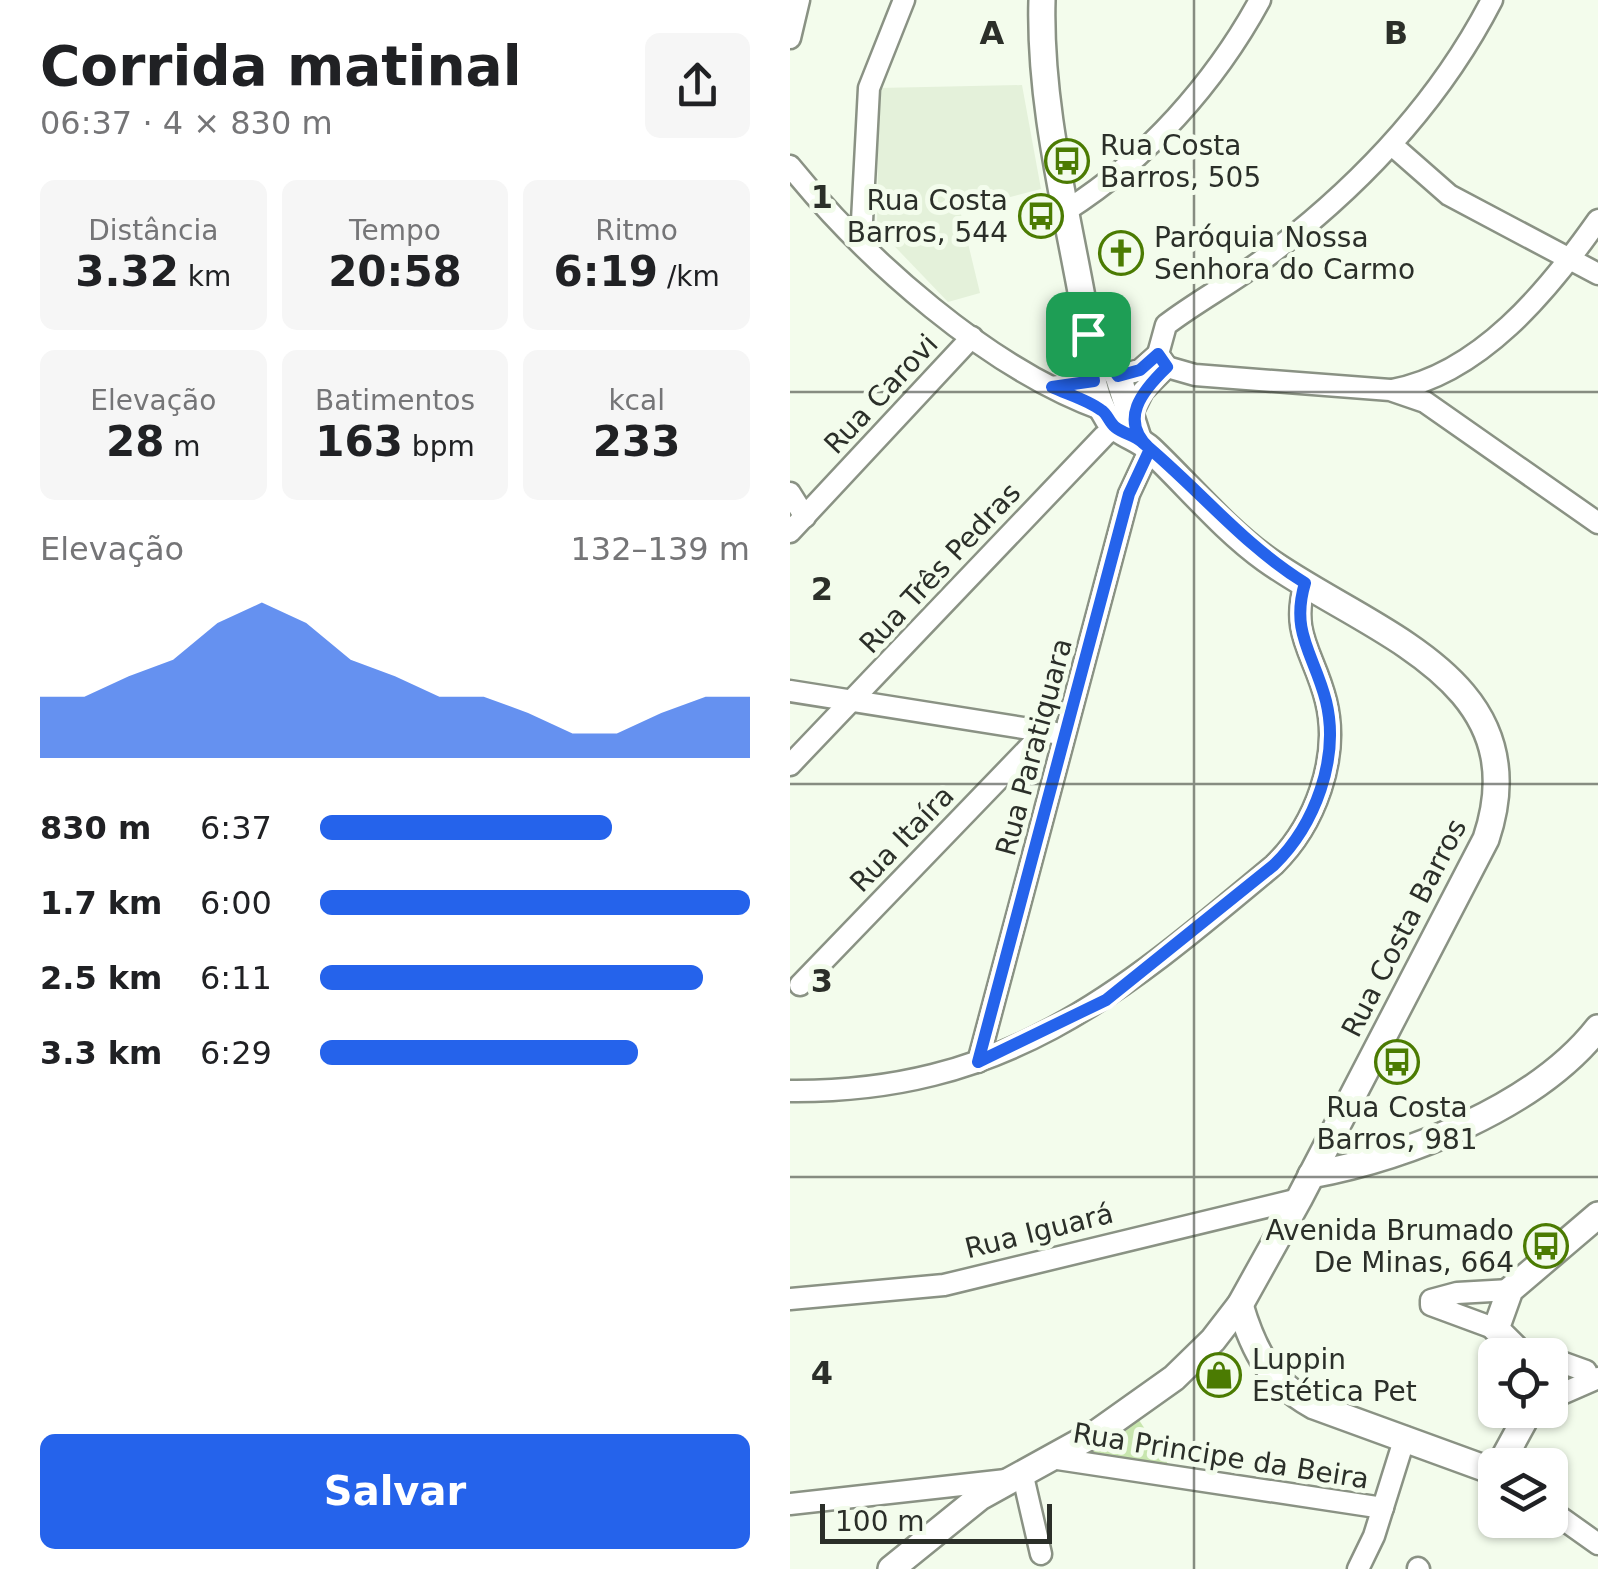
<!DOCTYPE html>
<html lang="pt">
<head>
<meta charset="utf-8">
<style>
	body { margin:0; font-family:"DejaVu Sans",sans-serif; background:#f6f6f6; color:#202124; height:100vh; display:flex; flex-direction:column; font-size:38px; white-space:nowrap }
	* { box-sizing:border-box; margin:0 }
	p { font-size:32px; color:#757577 }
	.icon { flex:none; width:55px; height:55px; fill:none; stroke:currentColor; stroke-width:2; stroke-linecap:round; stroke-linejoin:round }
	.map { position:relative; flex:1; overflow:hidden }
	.drawer { display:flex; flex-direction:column; background:#fff; width:790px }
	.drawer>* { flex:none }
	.fabs { position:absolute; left:688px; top:1338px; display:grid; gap:20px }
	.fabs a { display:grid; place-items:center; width:90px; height:90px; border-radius:15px; background:#fff; box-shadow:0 2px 8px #0004; font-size:50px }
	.scale { position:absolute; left:30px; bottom:25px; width:232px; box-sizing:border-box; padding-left:10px; border:5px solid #2b2f29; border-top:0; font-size:28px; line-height:35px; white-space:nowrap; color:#2b2f29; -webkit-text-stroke:8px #f3fcec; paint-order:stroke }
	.pin { position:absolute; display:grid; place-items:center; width:85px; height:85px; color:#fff; margin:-42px; border-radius:20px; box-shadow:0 5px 15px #0006 }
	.round { display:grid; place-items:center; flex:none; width:105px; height:105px; border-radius:15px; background:#f6f6f6 }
	.headline { display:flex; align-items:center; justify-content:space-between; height:170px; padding:0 40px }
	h1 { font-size:55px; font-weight:700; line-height:75px }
	.metrics { display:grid; grid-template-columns:repeat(3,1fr); gap:15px; height:170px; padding:10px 40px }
	.metrics div { display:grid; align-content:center; border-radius:15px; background:#f6f6f6; text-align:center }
	.metrics b { font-size:42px; font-weight:700 }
	.metrics small { font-size:28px; font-weight:400 }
	.metrics p { font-size:28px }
	.chart { height:280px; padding:20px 40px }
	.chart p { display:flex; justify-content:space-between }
	.chart svg { width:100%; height:180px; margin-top:10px; fill:#2563eb; opacity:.7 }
	.primary-button { display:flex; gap:20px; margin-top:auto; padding:20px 40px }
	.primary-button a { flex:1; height:115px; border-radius:15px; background:#2563eb; color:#fff; font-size:40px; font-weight:700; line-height:115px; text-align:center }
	ul { padding:0 40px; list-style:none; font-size:32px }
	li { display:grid; grid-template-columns:160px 120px 1fr; align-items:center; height:75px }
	li i { height:25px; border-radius:12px; background:#2563eb }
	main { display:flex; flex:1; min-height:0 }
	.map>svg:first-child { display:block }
</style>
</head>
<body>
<main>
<section class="drawer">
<div class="headline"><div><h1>Corrida matinal</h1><p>06:37 · 4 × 830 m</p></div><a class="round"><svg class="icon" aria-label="share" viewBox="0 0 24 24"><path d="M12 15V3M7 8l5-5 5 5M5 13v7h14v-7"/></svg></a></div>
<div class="metrics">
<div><p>Distância</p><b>3.32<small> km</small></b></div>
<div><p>Tempo</p><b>20:58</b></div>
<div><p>Ritmo</p><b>6:19<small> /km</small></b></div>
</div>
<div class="metrics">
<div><p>Elevação</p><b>28<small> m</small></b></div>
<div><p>Batimentos</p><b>163<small> bpm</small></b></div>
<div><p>kcal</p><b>233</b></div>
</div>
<div class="chart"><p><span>Elevação</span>132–139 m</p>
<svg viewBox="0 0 160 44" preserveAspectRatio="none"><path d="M0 44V29L10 29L20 24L30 20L40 11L50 6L60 11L70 20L80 24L90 29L100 29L110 33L120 38L130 38L140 33L150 29L160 29V44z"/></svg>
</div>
<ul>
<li><b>830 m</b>6:37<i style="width:68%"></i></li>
<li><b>1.7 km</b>6:00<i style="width:100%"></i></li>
<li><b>2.5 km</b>6:11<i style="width:89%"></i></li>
<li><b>3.3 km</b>6:29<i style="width:74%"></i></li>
</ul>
<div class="primary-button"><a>Salvar</a></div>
</section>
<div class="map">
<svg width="808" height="1569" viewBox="0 0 808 1569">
	<rect width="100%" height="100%" fill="#f3fcec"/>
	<path fill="#e4f1da" d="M232,85L251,189L170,210L190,293L158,302L87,228L89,88Z"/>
	<path fill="#c8e6ae" d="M347,1417L378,1464L286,1458Z"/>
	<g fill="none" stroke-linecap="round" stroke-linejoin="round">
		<g stroke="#8a9284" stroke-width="25">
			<g id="minor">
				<path d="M0,38L9,0"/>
				<path d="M602,145L659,195L808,274"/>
				<path d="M0,166C76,260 199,369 313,410"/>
				<path d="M277,210C356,160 425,83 470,0"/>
				<path d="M71,240L79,88L114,0"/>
				<path d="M377,367L368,354L376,325C406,302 440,284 471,261C565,191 648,105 702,0"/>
				<path d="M377,367L405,375L600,390L635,402L808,523"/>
				<path d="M328,376L350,370L368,354"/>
				<path d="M602,390C690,374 758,291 808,220"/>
				<path d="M0,493L15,517"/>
				<path d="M0,532L182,337"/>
				<path d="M0,691L265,733"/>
				<path d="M0,765L314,436L343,411L353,391L377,367"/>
				<path d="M10,985L255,731"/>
				<path d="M188,1062L339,494L360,449"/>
				<path d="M0,1091C214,1093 330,994 484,865C525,825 550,758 536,701C524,652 500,636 515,583"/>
				<path d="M0,1299L154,1285L509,1199"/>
				<path d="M706,1329L641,1305V1300L667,1293L720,1290"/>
				<path d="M760,1358L796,1371"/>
				<path d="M760,1399L808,1378"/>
				<path d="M261,1458L593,1508"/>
				<path d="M232,1472L251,1554"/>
				<path d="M0,1504L216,1480"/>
				<path d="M760,1510L808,1544"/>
				<path d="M628,1568L629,1569"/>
				<path d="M568,1569L584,1536L615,1437"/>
			</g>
		</g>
		<g stroke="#8a9284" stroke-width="30">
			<g id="major">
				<path d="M298,334L328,376L348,438"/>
				<path d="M521,1175C617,1157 746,1107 808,1028"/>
				<path d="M450,1305C464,1352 480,1382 524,1406L705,1472"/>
				<path d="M732,1355L706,1329L720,1290L808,1215"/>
				<path d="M710,1465L740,1410"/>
				<path d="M101,1569L190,1497L308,1432L384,1378L423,1340L450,1305L509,1199L696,839C750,678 578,632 476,559C434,529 398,485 360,449C347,437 328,434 318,419C297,387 300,344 294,308C276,207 249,103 252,0"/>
			</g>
		</g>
		<use href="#minor" stroke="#fff" stroke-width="20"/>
		<use href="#major" stroke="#fff" stroke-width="25"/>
	</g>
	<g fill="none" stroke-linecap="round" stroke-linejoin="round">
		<g stroke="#fff" stroke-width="20">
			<path id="route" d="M298,334L304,381L262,387C277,394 298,400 311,410C317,413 319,422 325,427C334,434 344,435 352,442C408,488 452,544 515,583C500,633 524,654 536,701C550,758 525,825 484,865L316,1000L188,1062L339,494L360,449C328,420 352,391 377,367L368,354L350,370L328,376L298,334"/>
		</g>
		<use href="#route" stroke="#2563eb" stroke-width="12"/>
	</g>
	<path fill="none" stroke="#2b2f29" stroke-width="2.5" stroke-opacity="0.55" d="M404,0V1569M0,392H808M0,784H808M0,1177H808"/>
	<defs>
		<g id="bus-ring" transform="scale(2.25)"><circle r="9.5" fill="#f3fcec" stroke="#4b7b02" stroke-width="1.5"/><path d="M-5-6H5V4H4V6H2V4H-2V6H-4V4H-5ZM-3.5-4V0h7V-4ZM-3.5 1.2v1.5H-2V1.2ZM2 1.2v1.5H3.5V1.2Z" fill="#4b7b02"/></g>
		<g id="church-ring" transform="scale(2.25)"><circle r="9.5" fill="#f3fcec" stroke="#4b7b02" stroke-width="1.5"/><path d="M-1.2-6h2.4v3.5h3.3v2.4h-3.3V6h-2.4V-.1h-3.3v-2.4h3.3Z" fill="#4b7b02"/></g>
		<g id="shop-ring" transform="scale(2.25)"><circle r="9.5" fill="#f3fcec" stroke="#4b7b02" stroke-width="1.5"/><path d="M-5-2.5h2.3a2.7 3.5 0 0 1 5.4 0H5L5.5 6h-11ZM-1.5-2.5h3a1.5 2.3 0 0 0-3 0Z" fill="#4b7b02"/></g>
	</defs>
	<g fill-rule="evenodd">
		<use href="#bus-ring" x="277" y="161"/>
		<use href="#bus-ring" x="251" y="216"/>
		<use href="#church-ring" x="331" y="253"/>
		<use href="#bus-ring" x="607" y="1062"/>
		<use href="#bus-ring" x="756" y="1246"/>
		<use href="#shop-ring" x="429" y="1375"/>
	</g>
	<g text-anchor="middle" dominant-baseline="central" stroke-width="10" stroke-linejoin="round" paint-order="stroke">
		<g font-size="28" fill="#2b2f29" stroke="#f3fcec" text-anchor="start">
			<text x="310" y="145">Rua Costa<tspan x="310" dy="32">Barros, 505</tspan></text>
			<text x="218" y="200" text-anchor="end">Rua Costa<tspan x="218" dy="32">Barros, 544</tspan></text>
			<text x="364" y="237">Paróquia Nossa<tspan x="364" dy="32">Senhora do Carmo</tspan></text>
			<text x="607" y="1107" text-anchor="middle">Rua Costa<tspan x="607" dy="32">Barros, 981</tspan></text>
			<text x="724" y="1230" text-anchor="end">Avenida Brumado<tspan x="724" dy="32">De Minas, 664</tspan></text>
			<text x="462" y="1359">Luppin<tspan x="462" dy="32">Estética Pet</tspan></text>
		</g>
		<g font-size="28" fill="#2b2f29" stroke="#f3fcec">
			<text transform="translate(91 394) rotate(-47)">Rua Carovi</text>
			<text transform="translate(150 568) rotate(-47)">Rua Três Pedras</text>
			<text transform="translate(244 747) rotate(-75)">Rua Paratiquara</text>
			<text transform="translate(112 839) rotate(-46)">Rua Itaíra</text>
			<text transform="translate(614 928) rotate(-63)">Rua Costa Barros</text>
			<text transform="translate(249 1231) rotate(-14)">Rua Iguará</text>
			<text transform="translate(431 1456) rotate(9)">Rua Principe da Beira</text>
		</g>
	</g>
	<g font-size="32" text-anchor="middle" font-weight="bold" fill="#2b2f29" stroke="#f3fcec" stroke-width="10" stroke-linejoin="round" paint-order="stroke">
		<text x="202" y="44">A</text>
		<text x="606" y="44">B</text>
		<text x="32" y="208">1</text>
		<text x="32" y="600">2</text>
		<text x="32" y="992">3</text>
		<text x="32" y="1384">4</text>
	</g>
</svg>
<div class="fabs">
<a><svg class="icon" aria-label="locate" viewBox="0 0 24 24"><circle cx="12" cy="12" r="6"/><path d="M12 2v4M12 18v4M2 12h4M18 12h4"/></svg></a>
<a><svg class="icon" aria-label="layers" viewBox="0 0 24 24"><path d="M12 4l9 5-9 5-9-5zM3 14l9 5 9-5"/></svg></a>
</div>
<div class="scale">100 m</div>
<div class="pin" style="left:298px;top:334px;background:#1e9e55"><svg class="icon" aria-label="arrive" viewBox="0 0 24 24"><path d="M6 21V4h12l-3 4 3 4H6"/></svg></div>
</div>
</main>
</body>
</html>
